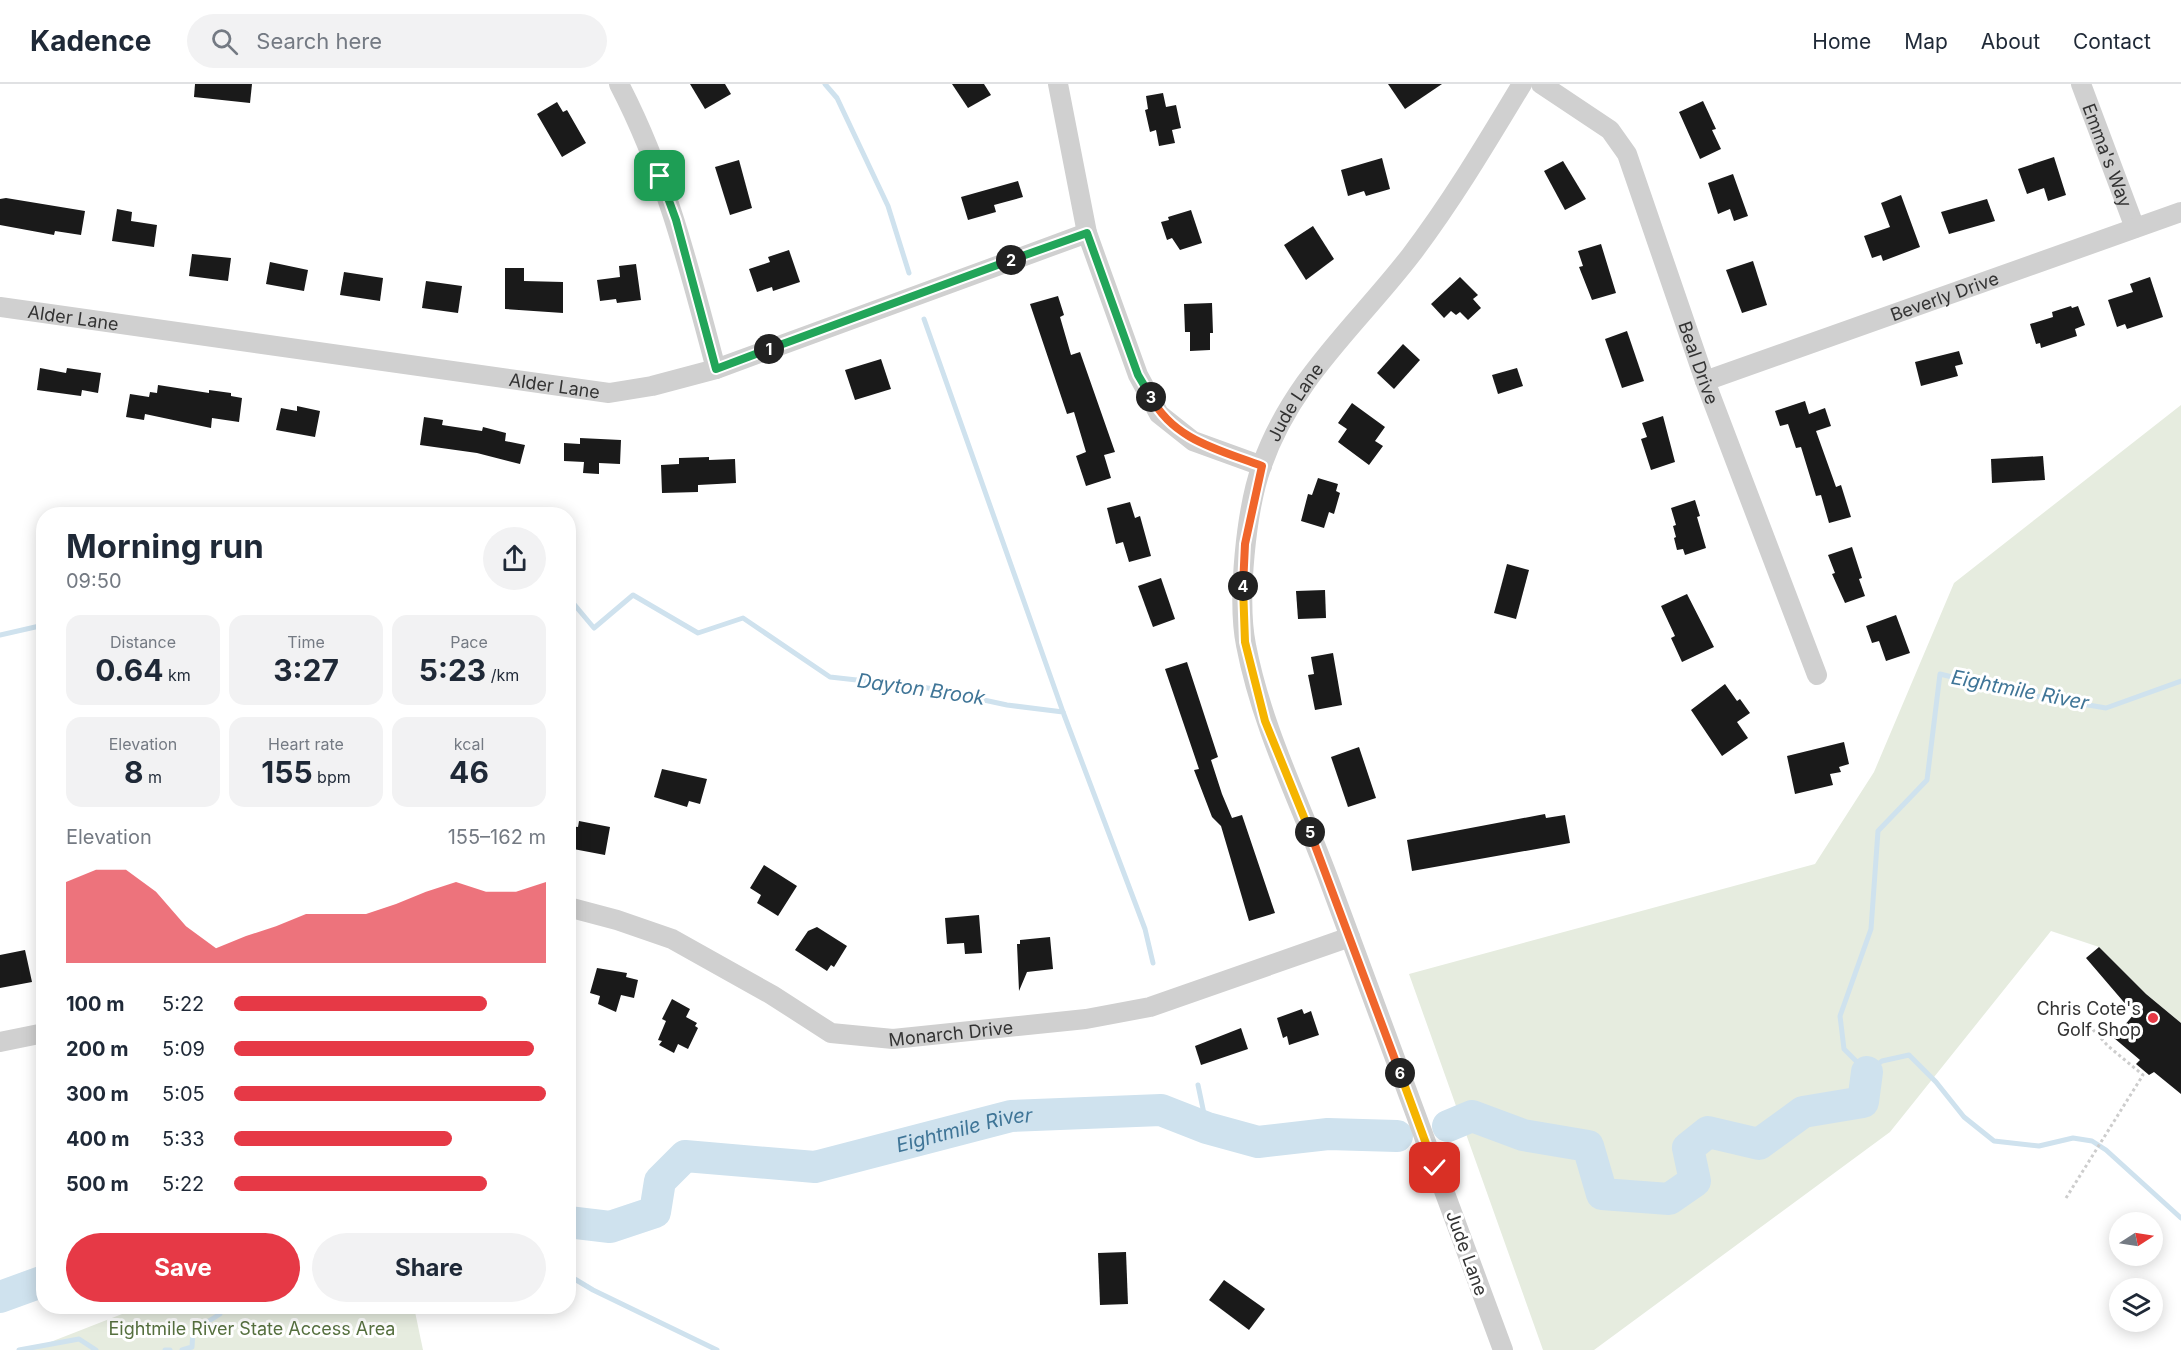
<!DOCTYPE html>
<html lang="en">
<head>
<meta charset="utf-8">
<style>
	body { margin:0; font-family:Inter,sans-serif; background:#f2f2f3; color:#1f2937; height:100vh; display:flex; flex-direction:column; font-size:22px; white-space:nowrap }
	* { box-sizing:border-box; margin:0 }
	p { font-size:20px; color:#747a83 }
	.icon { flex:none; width:33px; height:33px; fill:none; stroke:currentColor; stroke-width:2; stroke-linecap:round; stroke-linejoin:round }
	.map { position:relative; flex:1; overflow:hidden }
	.details { position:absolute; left:36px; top:423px; width:540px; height:807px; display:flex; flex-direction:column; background:#fff; border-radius:24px; box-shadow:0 3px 15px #0003 }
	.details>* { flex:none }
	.needle { width:39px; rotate:78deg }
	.fabs { position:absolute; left:2109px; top:1128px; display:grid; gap:12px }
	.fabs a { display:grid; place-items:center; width:54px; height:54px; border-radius:50%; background:#fff; box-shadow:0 3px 15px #0003; font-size:30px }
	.pin { position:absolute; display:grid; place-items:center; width:51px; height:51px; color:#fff; margin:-26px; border-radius:12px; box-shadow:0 3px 9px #0006 }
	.km { position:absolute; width:30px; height:30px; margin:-15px; border-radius:50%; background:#222; color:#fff; font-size:16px; line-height:30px; text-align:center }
	.round { display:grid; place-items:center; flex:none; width:63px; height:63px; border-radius:32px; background:#f2f2f3 }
	.overview { display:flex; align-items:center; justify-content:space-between; height:102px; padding:0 30px }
	h1 { font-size:33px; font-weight:700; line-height:45px }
	.figures { display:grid; grid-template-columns:repeat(3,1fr); gap:9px; height:102px; padding:6px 30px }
	.figures div { display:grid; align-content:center; border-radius:15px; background:#f2f2f3; text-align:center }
	.figures b { font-size:30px; font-weight:700 }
	.figures small { font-size:16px; font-weight:400 }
	.figures p { font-size:16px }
	.chart { height:168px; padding:12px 30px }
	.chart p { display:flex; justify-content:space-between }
	.chart svg { width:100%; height:108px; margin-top:6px; fill:#e63946; opacity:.7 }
	.button { display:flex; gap:12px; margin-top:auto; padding:12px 30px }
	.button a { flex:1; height:69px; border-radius:36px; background:#e63946; color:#fff; font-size:24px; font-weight:700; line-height:69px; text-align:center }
	.button a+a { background:#f2f2f3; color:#1f2937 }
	ul { padding:0 30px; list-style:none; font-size:20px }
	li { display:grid; grid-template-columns:96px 72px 1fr; align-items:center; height:45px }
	li i { height:15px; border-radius:8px; background:#e63946 }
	header { display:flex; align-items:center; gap:36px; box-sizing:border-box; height:84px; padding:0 30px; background:#fff; border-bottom:2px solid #e0e1e3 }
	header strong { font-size:28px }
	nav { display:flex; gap:33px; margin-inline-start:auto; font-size:21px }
	.search { width:420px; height:54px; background:#f2f2f3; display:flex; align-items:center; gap:15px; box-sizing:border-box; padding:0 21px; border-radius:33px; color:#747a83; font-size:22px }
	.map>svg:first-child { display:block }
</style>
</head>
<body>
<header>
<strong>Kadence</strong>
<div class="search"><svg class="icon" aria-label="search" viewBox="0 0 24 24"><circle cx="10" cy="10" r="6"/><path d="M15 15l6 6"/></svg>Search here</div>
<nav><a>Home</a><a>Map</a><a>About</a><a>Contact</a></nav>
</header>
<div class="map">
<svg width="2181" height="1266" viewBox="0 0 2181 1266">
	<rect width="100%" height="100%" fill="#fff"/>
	<g fill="#e6ecdf">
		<path d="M2181,321V939L2146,910L2099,863L2051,847L1890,1048L1594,1266H1543L1409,890L1815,780L1874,688L1954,499Z"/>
		<path d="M140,1223H414L423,1266H30Z"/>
	</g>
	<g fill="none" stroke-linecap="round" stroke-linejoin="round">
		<g stroke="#cfe2ee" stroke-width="5">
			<path d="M825,0L837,14L888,122L909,189"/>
			<path d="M924,235L1063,628"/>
			<path d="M568,513L594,544L633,511L698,549L743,534L830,593L928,604L1007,621L1063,628L1145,845L1153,879"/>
			<path d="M0,551L44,541"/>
			<path d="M2181,597L2106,624L2012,608L1940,590L1927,696L1878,747L1871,845L1840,932L1844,965L1867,988L1882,977L1909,971L1936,998L1964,1033L1994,1057L2039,1062L2073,1054L2092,1057L2106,1066L2181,1134"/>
			<path d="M1198,1001L1207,1044"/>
			<path d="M568,1191L593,1206L717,1266"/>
			<path d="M19,1266L79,1255L96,1266"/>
			<path d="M165,1266H170"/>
			<path d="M182,1266L192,1263L193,1247L220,1230V1222"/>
		</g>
		<g stroke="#cfe2ee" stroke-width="32">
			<path d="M1448,1042L1472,1032L1523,1051L1588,1062L1602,1110L1669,1115L1695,1097L1688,1064L1708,1048L1759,1060L1803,1028L1863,1018L1867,988"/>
			<path id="s1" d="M568,1138L610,1143L655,1128L660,1097L685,1072L815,1083L1011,1032L1161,1026L1207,1044L1258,1058L1328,1050L1397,1052"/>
			<path d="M0,1213L44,1197"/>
		</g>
	</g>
	<g fill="#1a1a1a">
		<path d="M195,0H252L250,19L194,13Z"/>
		<path d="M690,0H725L731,10L705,25Z"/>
		<path d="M952,0H984L991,11L968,24Z"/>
		<path d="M1388,0H1442L1405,25Z"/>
		<path d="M1163,9L1166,23L1176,21L1181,44L1172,46L1175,59L1159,62L1156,46L1150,48L1145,26L1148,25L1146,12Z"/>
		<path d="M1703,17L1716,45L1712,46L1721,65L1700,75L1679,28Z"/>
		<path d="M557,18L563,28L567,26L586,59L562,73L537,30Z"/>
		<path d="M2054,73L2066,111L2048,117L2044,104L2027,110L2018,85Z"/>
		<path d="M1382,74L1390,105L1366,112L1364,107L1348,112L1341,86Z"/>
		<path d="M739,76L752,124L730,131L715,83Z"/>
		<path d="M1563,77L1586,115L1565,126L1544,87Z"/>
		<path d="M1733,90L1748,132L1734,137L1730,125L1718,130L1708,99Z"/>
		<path d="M1018,97L1023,113L994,121L996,128L968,136L961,113Z"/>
		<path d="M1901,111L1920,163L1883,177L1881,171L1872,174L1864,152L1890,143L1881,119Z"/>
		<path d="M6,114L85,127L81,151L55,147L54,151L0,141V115Z"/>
		<path d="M1987,115L1995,137L1949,150L1941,128Z"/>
		<path d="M117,125L132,128L131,137L157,141L154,163L112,157Z"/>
		<path d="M1191,126L1202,159L1180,166L1172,154L1167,156L1161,138L1169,136L1168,133Z"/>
		<path d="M1313,142L1334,175L1306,196L1284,161Z"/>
		<path d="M1601,160L1616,209L1592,216L1579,183L1583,182L1578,167Z"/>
		<path d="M789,166L800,198L773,207L772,203L757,208L749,185L770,178L768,173Z"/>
		<path d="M192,170L231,174L228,197L189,192Z"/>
		<path d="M1753,177L1767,221L1742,229L1726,186Z"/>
		<path d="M270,178L308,186L304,207L266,200Z"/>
		<path d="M636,180L641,216L617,219L616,215L600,217L597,196L620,193L619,182Z"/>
		<path d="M505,184H524V197L563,198V229L505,225Z"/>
		<path d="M344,188L383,194L380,217L340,211Z"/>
		<path d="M1460,193L1478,211L1473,215L1481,224L1468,236L1460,228L1456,231L1451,227L1444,234L1431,220Z"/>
		<path d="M2150,193L2163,233L2127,245L2125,240L2117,243L2108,216L2133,208L2130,200Z"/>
		<path d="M426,197L462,202L458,229L422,224Z"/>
		<path d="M1058,212L1064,231L1060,233L1071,271L1080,268L1115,368L1104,371L1111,394L1086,402L1076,372L1086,368L1074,328L1067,330L1030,220Z"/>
		<path d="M1212,219L1213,249H1210V266L1190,267V248H1185L1184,220Z"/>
		<path d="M2071,222L2072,224L2078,222L2085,241L2075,245L2077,252L2041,264L2040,259L2036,260L2030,240L2053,233L2052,228Z"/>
		<path d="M1627,247L1644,297L1622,304L1605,255Z"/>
		<path d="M1403,260L1420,276L1394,305L1377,289Z"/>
		<path d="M1959,267L1963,280L1955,282L1958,292L1921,302L1915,278Z"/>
		<path d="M881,275L891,305L855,316L845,286Z"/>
		<path d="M40,284L66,289L67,284L101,289L98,309L82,306L81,312L37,306Z"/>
		<path d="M1517,284L1523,302L1498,310L1492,291Z"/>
		<path d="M158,301L209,309V306L231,309V312L242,314L239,338L212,334L211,344L145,330L144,336L126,333L130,310L149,313L150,308L157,309Z"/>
		<path d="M1805,317L1809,330L1825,324L1831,342L1816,347L1836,403L1841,401L1851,433L1829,439L1821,411L1816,412L1801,363L1796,364L1788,340L1780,342L1775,327Z"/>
		<path d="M1352,319L1385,343L1375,357L1383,362L1369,381L1338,358L1347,345L1338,339Z"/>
		<path d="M297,322L320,327L315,353L276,346L281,324L297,327Z"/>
		<path d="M1663,332L1675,378L1651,386L1641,355L1647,353L1642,339Z"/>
		<path d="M424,333L443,336L442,341L482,347L483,343L506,349L505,357L525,361L520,380L477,369L420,361Z"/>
		<path d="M580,354L621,356L620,380L599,379V390L583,389L584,378L564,377V359L580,360Z"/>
		<path d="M2043,372L2045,396L1992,399L1991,375Z"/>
		<path d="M709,373V376L735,375L736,399L698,401V408L662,409L661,381L679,380V374Z"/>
		<path d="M1318,394L1338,400L1336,407L1340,409L1334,430L1329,428L1324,444L1301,437L1308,410L1312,411Z"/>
		<path d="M1695,416L1700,432L1697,433L1706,464L1685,471L1683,465L1677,466L1674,454L1676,453L1673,442L1676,441L1671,424Z"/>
		<path d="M1130,418L1135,434L1140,432L1151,472L1129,478L1123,458L1116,460L1107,424Z"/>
		<path d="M1852,463L1862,494L1859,495L1865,512L1845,519L1832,490L1835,489L1828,471Z"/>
		<path d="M1507,480L1529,486L1516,535L1494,529Z"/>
		<path d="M1161,494L1175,535L1153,543L1138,502Z"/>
		<path d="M1325,506L1326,534L1298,535L1296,507Z"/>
		<path d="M1687,510L1714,563L1682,578L1671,554L1675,552L1661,522Z"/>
		<path d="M1896,531L1910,569L1886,577L1879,557L1872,559L1866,542Z"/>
		<path d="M1333,569L1342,621L1315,626L1308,591L1314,590L1311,573Z"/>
		<path d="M1187,578L1218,673L1211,676L1222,710L1232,734L1242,731L1275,829L1249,837L1221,742L1212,733L1194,686L1199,685L1165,585Z"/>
		<path d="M1725,600L1737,617L1740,615L1750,629L1737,638L1748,654L1722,672L1691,626Z"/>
		<path d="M1844,658L1849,680L1839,683L1841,688L1830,690L1833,701L1795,710L1787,672Z"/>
		<path d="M1359,663L1376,714L1348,723L1331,673Z"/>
		<path d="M662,685L707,695L700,720L689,717L687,723L654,713Z"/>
		<path d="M1545,730L1546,734L1565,731L1570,759L1412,787L1407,756Z"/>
		<path d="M579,737L610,743L605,771L568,764V742L578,743Z"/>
		<path d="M764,781L797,802L778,832L757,819L761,811L750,804Z"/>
		<path d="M979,831L982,869L965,870L964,859L947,860L945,834Z"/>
		<path d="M817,843L847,862L834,883L831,881L827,887L795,866L808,847Z"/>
		<path d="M1050,853L1053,885L1027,888L1019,907L1017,860H1020V856Z"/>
		<path d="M2099,863L2146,910L2181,939V1010L2154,988L2149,991L2136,980L2140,976L2114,954L2134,930L2086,874Z"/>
		<path d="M25,866L32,898L0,904V871Z"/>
		<path d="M597,884L627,889L626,893L638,896L634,914L621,911L616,928L598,920L600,912L590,909Z"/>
		<path d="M672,915L690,925L686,933L697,939L695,942L698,944L688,965L678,960L674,969L659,961L662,957L658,956L666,937L662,935Z"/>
		<path d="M1302,925L1304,930L1311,927L1319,951L1289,961L1287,952L1283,954L1277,934Z"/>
		<path d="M1241,944L1248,965L1201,981L1195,962Z"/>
		<path d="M1126,1168L1128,1220L1100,1221L1098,1169Z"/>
		<path d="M1224,1196L1265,1225L1249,1246L1209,1216Z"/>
	</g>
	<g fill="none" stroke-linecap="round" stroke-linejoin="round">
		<path stroke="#cdcdcd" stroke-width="3" stroke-dasharray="3 3" stroke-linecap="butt" d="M2066,1114L2143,991L2108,962L2087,939"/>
		<g stroke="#d0d0d0" stroke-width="20">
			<path d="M619,0C666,90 690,187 716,285"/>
			<path d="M1058,0L1087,149L1138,291L1159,330L1193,357L1262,382"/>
			<path id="s2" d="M1541,0L1610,46L1627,70L1705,297L1817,591"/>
			<path id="s3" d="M2081,0L2135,144"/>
			<path id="s4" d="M0,223L609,309L652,302L716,285L1087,149"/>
			<path id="s5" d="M1705,297L2181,128"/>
			<path id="s6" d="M568,823L617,836L672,855L772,911L831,949L893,955L1086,935L1150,923L1350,853"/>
			<path d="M0,958L44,949"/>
			<path id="s7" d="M1503,1266C1445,1110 1388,955 1330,799C1301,720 1262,645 1246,561C1237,516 1246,425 1262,381C1292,295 1358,240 1411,171C1452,117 1487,58 1522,0"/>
		</g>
	</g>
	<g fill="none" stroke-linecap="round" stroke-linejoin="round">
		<g stroke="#fff" stroke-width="12">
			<path id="split-1" d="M660,92L676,136L716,285L769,265"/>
		</g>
		<g stroke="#fff" stroke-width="12">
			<path id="split-2" d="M769,265L1011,176"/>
		</g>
		<g stroke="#fff" stroke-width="12">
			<path id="split-3" d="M1011,176L1087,149L1138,291L1151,313"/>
		</g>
		<g stroke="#fff" stroke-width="12">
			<path id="split-4" d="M1151,313C1173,356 1220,366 1262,382L1245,460L1243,502"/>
		</g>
		<g stroke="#fff" stroke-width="12">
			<path id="split-5" d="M1243,502L1245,558L1265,637L1310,748"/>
		</g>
		<g stroke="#fff" stroke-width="12">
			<path id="split-6" d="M1310,748L1400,989"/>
		</g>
		<g stroke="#fff" stroke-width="12">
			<path id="split-7" d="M1400,989L1435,1084"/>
		</g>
		<use href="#split-1" stroke="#22a559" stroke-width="8"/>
		<use href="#split-2" stroke="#22a559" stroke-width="8"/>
		<use href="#split-3" stroke="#22a559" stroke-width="8"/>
		<use href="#split-4" stroke="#f0652b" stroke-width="8"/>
		<use href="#split-5" stroke="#f5b400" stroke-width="8"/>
		<use href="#split-6" stroke="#f0652b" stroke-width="8"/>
		<use href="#split-7" stroke="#f5b400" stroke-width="8"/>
	</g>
	<circle fill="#e63946" stroke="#fff" stroke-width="2" cx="2153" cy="934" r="6"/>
	<g text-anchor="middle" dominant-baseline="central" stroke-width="6" stroke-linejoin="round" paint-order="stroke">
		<g font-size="18" fill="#333" stroke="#fff">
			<text stroke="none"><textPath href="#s3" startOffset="76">Emma's Way</textPath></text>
			<text stroke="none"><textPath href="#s5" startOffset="254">Beverly Drive</textPath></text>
			<text stroke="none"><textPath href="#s4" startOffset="74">Alder Lane</textPath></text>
			<text stroke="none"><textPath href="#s2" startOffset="333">Beal Drive</textPath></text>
			<text stroke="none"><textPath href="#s4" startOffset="560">Alder Lane</textPath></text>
			<text stroke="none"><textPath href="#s7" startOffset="1004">Jude Lane</textPath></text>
			<text stroke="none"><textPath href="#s6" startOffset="414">Monarch Drive</textPath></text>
			<text transform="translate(1467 1169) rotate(70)">Jude Lane</text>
		</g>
		<g font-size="18" fill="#333" stroke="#fff" text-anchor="end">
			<text x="2141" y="924">Chris Cote's<tspan x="2141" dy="21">Golf Shop</tspan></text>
		</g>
		<g font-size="18" fill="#56703f" stroke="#fff">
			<text x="252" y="1244">Eightmile River State Access Area</text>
		</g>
		<g font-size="20" font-style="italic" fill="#3f7597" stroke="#fff">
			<text transform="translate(921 605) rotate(8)">Dayton Brook</text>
			<text transform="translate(2020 606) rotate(11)">Eightmile River</text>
			<text stroke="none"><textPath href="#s1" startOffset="441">Eightmile River</textPath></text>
		</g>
	</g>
</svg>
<div class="fabs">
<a><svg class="needle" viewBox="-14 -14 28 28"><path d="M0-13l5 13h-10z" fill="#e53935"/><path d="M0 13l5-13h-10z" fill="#747a83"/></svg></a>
<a><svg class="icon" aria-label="layers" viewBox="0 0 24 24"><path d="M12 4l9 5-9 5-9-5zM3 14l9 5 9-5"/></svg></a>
</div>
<div class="pin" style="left:660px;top:92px;background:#1e9e55"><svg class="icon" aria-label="arrive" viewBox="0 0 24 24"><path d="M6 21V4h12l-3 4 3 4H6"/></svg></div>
<div class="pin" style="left:1435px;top:1084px;background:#d93025"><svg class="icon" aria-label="check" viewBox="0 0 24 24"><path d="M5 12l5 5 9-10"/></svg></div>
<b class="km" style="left:769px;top:265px">1</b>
<b class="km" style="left:1011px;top:176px">2</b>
<b class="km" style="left:1151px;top:313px">3</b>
<b class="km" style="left:1243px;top:502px">4</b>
<b class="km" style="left:1310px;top:748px">5</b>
<b class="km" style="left:1400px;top:989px">6</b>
<section class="details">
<div class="overview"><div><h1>Morning run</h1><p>09:50</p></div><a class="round"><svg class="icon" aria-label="share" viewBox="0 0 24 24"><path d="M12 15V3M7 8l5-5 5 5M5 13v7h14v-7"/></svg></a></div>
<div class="figures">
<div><p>Distance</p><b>0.64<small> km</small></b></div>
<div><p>Time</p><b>3:27</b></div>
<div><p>Pace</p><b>5:23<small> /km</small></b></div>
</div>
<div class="figures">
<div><p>Elevation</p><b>8<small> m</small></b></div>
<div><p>Heart rate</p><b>155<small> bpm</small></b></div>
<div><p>kcal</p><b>46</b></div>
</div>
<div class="chart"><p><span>Elevation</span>155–162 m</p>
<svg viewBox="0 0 160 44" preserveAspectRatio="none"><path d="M0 44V11L10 6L20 6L30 15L40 29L50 38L60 33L70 29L80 24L90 24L100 24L110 20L120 15L130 11L140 15L150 15L160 11V44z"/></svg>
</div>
<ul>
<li><b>100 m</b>5:22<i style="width:81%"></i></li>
<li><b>200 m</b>5:09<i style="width:96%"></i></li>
<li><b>300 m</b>5:05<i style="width:100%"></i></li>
<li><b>400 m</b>5:33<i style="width:70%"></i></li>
<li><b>500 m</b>5:22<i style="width:81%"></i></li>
</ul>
<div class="button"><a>Save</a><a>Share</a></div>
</section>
</div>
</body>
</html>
